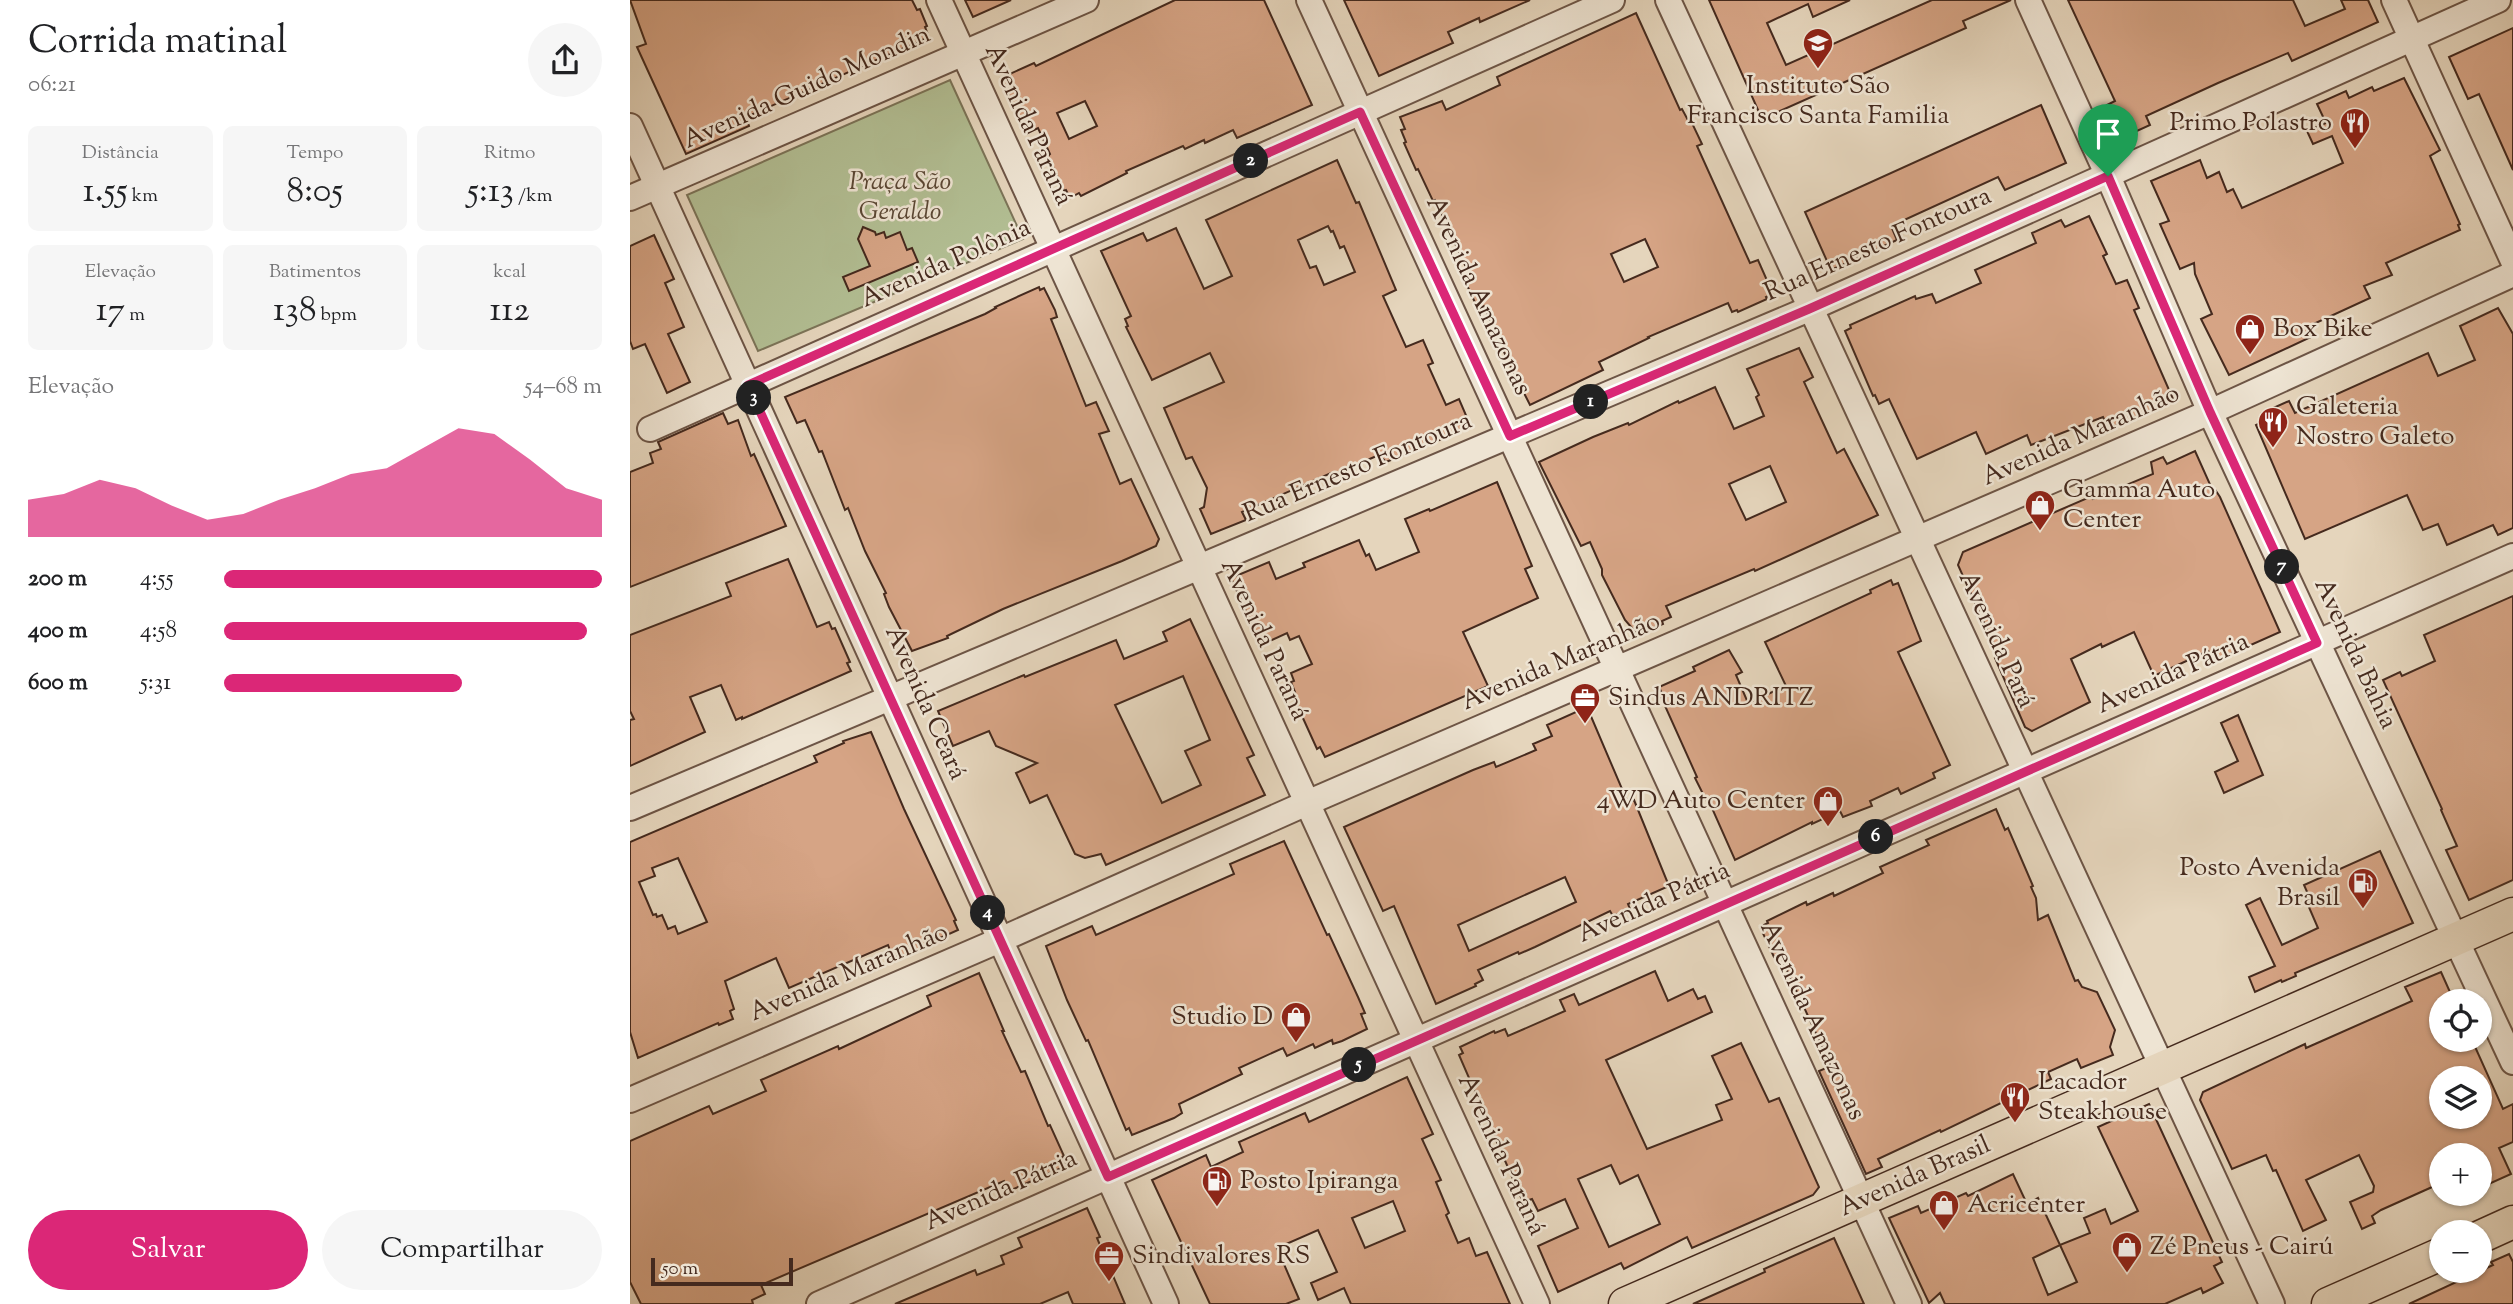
<!DOCTYPE html>
<html lang="pt">
<head>
<meta charset="utf-8">
<style>
	body { margin:0; font-family:"Sorts Mill Goudy",serif; background:#f6f6f6; color:#202124; height:100vh; display:flex; flex-direction:column; font-size:26px; white-space:nowrap }
	* { box-sizing:border-box; margin:0 }
	p { font-size:23px; color:#757577 }
	.icon { flex:none; width:38px; height:38px; fill:none; stroke:currentColor; stroke-width:2; stroke-linecap:round; stroke-linejoin:round }
	.map { position:relative; flex:1; overflow:hidden }
	.sheet { display:flex; flex-direction:column; background:#fff; width:630px }
	.sheet>* { flex:none }
	.buttons { position:absolute; left:1799px; top:989px; display:grid; gap:14px }
	.buttons a { display:grid; place-items:center; width:63px; height:63px; border-radius:50%; background:#fff; box-shadow:0 2px 5px #0004; font-size:35px }
	.scale { position:absolute; left:21px; bottom:18px; width:142px; box-sizing:border-box; padding-left:7px; border:4px solid #452a1e; border-top:0; font-size:19px; line-height:24px; white-space:nowrap; color:#452a1e; -webkit-text-stroke:5px #eee4d3; paint-order:stroke }
	.pin { position:absolute; display:grid; place-items:center; width:60px; height:60px; color:#fff; margin:-72px -30px; border-radius:50% 50% 50% 0; rotate:-45deg; box-shadow:0 0 7px #0007 }
	.pin .icon { rotate:45deg }
	.km { position:absolute; width:35px; height:35px; margin:-18px; border-radius:50%; background:#222; color:#fff; font-size:19px; line-height:35px; text-align:center }
	.round { display:grid; place-items:center; flex:none; width:74px; height:74px; border-radius:37px; background:#f6f6f6 }
	.head { display:flex; align-items:center; justify-content:space-between; height:119px; padding:0 28px }
	h1 { font-size:38px; font-weight:600; line-height:52px }
	.stats { display:grid; grid-template-columns:repeat(3,1fr); gap:10px; height:119px; padding:7px 28px }
	.stats div { display:grid; align-content:center; border-radius:10px; background:#f6f6f6; text-align:center }
	.stats b { font-size:35px; font-weight:600 }
	.stats small { font-size:19px; font-weight:400 }
	.stats p { font-size:19px }
	.chart { height:196px; padding:14px 28px }
	.chart p { display:flex; justify-content:space-between }
	.chart svg { width:100%; height:126px; margin-top:7px; fill:#db2777; opacity:.7 }
	.primary-button { display:flex; gap:14px; margin-top:auto; padding:14px 28px }
	.primary-button a { flex:1; height:80px; border-radius:42px; background:#db2777; color:#fff; font-size:28px; font-weight:600; line-height:80px; text-align:center }
	.primary-button a+a { background:#f6f6f6; color:#202124 }
	ul { padding:0 28px; list-style:none; font-size:23px }
	li { display:grid; grid-template-columns:112px 84px 1fr; align-items:center; height:52px }
	li i { height:18px; border-radius:9px; background:#db2777 }
	main { display:flex; flex:1; min-height:0 }
	.map>svg:first-child { display:block }
</style>
</head>
<body>
<main>
<section class="sheet">
<div class="head"><div><h1>Corrida matinal</h1><p>06:21</p></div><a class="round"><svg class="icon" aria-label="share" viewBox="0 0 24 24"><path d="M12 15V3M7 8l5-5 5 5M5 13v7h14v-7"/></svg></a></div>
<div class="stats">
<div><p>Distância</p><b>1.55<small> km</small></b></div>
<div><p>Tempo</p><b>8:05</b></div>
<div><p>Ritmo</p><b>5:13<small> /km</small></b></div>
</div>
<div class="stats">
<div><p>Elevação</p><b>17<small> m</small></b></div>
<div><p>Batimentos</p><b>138<small> bpm</small></b></div>
<div><p>kcal</p><b>112</b></div>
</div>
<div class="chart"><p><span>Elevação</span>54–68 m</p>
<svg viewBox="0 0 160 44" preserveAspectRatio="none"><path d="M0 44V31L10 29L20 24L30 27L40 33L50 38L60 36L70 31L80 27L90 22L100 20L110 13L120 6L130 8L140 17L150 27L160 31V44z"/></svg>
</div>
<ul>
<li><b>200 m</b>4:55<i style="width:100%"></i></li>
<li><b>400 m</b>4:58<i style="width:96%"></i></li>
<li><b>600 m</b>5:31<i style="width:63%"></i></li>
</ul>
<div class="primary-button"><a>Salvar</a><a>Compartilhar</a></div>
</section>
<div class="map">
<svg width="1883" height="1304" viewBox="0 0 1883 1304">
	<rect width="100%" height="100%" fill="#e5d5bc"/>
	<filter id="stains"><feTurbulence type="fractalNoise" baseFrequency=".00286" numOctaves="4"/><feColorMatrix values="0 0 0 0 .2 0 0 0 0 .09 0 0 0 0 .02 0 0 0 .5 -.17"/></filter>
	<radialGradient id="worn" r=".72"><stop offset=".6" stop-color="#630" stop-opacity="0"/><stop offset="1" stop-color="#630" stop-opacity=".3"/></radialGradient>
	<path fill="#b2be93" stroke="#7c7458" stroke-width="2" d="M320,80L393,239L128,351L57,195Z"/>
	<g fill="#d6a485" stroke="#452a1e" stroke-width="2" fill-rule="evenodd">
		<path d="M0,0H282L287,10L290,9L297,26L295,27L299,37L116,117L119,126L56,154L7,47L16,44Z"/>
		<path d="M335,0H381L343,17Z"/>
		<path d="M545,0H634L682,105L607,138L603,130L575,143L574,140L555,149L553,146L496,171L497,173L451,196L449,193L440,198L436,190L434,191L418,156L420,154L408,128L396,134L371,78L404,63L406,66ZM455,101L467,126L439,139L427,113Z"/>
		<path d="M714,0H900L850,22L849,18L818,32L823,43L749,76Z"/>
		<path d="M1079,0H1220L1183,17L1178,4L1137,23L1156,65L1302,0H1381L1333,21L1336,28L1132,119Z"/>
		<path d="M1438,0H1663L1675,26L1715,9L1711,0H1738L1748,22L1662,61L1658,53L1588,83L1516,116L1520,125L1496,136L1490,134L1477,105L1485,101Z"/>
		<path d="M1006,13L1050,110L1052,109L1060,124L1062,123L1072,144L1067,146L1120,263L1128,260L1143,294L1136,297L1137,299L1108,312L1107,310L1102,312L1098,303L1018,337L1019,338L969,362L973,370L900,405L894,393H892L854,306L848,309L835,281L841,278L805,200L803,201L788,169L786,170L774,143L776,142L771,130L775,129L770,117L812,101L816,110L870,85L867,77ZM1015,239L1028,267L994,282L981,254Z"/>
		<path d="M1883,28V170L1849,94L1838,99L1819,57Z"/>
		<path d="M1774,78L1810,150L1800,156L1830,224L1828,225L1830,230L1756,263L1762,275L1734,286L1740,298L1679,326L1683,336L1599,375L1571,319L1582,314L1565,274L1564,263L1550,269L1530,224L1539,221L1521,181L1570,160L1577,178L1589,172L1597,192L1603,189L1612,208L1713,163L1702,136L1683,144L1677,131L1696,123L1687,104L1716,91L1719,98L1742,87L1744,91Z"/>
		<path d="M1411,105L1436,163L1375,190L1368,177L1261,226L1267,240L1201,270L1175,212Z"/>
		<path d="M707,160L726,203L729,202L766,290L753,296L776,347L793,340L803,363L798,365L816,405L829,399L841,427L756,462L749,455L702,475L701,473L612,512L616,520L581,534L570,509L574,507L577,488L562,457L556,459L534,408L594,382L580,353L522,380L496,327L498,326L495,319L501,316L471,251L513,233L517,241L546,228L574,289L602,276L576,220ZM698,226L701,232L703,231L710,248L714,246L725,272L694,285L686,266L680,268L668,240Z"/>
		<path d="M1459,216L1477,254L1473,256L1486,284L1497,280L1509,308L1504,310L1543,399L1531,404L1532,406L1483,427L1482,425L1478,427L1473,417L1401,445L1397,435L1356,454L1346,432L1287,459L1259,399L1249,404L1245,395L1243,396L1215,331L1221,328L1220,325L1285,296L1286,299L1302,294L1306,303L1351,283L1345,270L1406,243L1402,233L1431,220L1435,227Z"/>
		<path d="M233,227L245,232L246,235L254,232L256,238L270,232L277,250L282,248L288,262L219,291L213,277L240,266L228,239Z"/>
		<path d="M24,235L44,279L35,283L54,327L38,334L60,382L37,393L15,344L3,349L0,341V246Z"/>
		<path d="M409,287L410,290L414,288L425,310L427,317L421,319L456,406L466,402L479,431L469,434L490,484L501,479L529,539L526,546L492,561L373,609L317,636L318,638L282,651L259,607L254,594L256,593L235,551L218,508L215,510L192,451L189,452L175,420L167,423L155,397L355,314L366,308L365,307Z"/>
		<path d="M1868,308L1883,334V528L1868,535L1863,525L1817,545L1808,524L1793,530L1777,495L1675,539L1626,425L1635,421L1632,413L1659,401L1665,413L1798,353L1808,376L1845,360L1830,326Z"/>
		<path d="M1169,348L1183,377L1174,382L1207,453L1214,449L1248,515L1125,571L1124,569L1036,606L1041,617L1032,621L1033,624L1008,635L995,620L972,575V569L960,542L951,546L909,462L963,437L998,423L999,425L1048,401L1049,403L1085,387L1104,429L1134,416L1126,397L1129,395L1117,369ZM1140,466L1156,502L1116,520L1099,484Z"/>
		<path d="M93,413L98,424L108,420L121,456L124,454L156,526L0,587V472L23,463L20,453L31,449L28,442Z"/>
		<path d="M1565,451L1582,489L1584,488L1590,497L1650,632L1587,660L1578,651L1524,676L1504,632L1472,647L1471,644L1441,659L1460,702L1402,731L1395,727L1365,658L1369,656L1328,565L1333,552L1462,496L1463,499L1523,474L1521,462L1533,457L1537,464Z"/>
		<path d="M867,482L902,566L895,569L908,598L833,632L858,686L695,757L690,747L687,749L662,694L665,692L661,682L664,681L661,673L682,664L669,636L660,640L657,633L631,645L601,578L639,562L646,579L675,567L673,563L729,540L736,556L739,554L746,570L789,552L775,519L799,509L800,511Z"/>
		<path d="M158,559L187,627L199,622L202,629L205,628L220,662L217,663L221,671L112,719V717L106,720L91,685L60,697L75,732L0,766V720L4,719L0,711V635L101,596L96,583Z"/>
		<path d="M1261,580L1263,585L1268,583L1291,641L1268,652L1320,765L1303,773L1305,778L1271,794L1268,788L1240,801L1242,806L1213,817L1210,811L1182,824V822L1105,860L1078,799L1076,800L1065,778L1067,777L1031,697L1033,696L1029,687L1065,671L1063,667L1099,650L1112,672L1106,675L1118,703L1156,686L1135,642L1241,593L1240,590Z"/>
		<path d="M1883,596V880L1839,900L1816,850L1827,846L1811,810L1812,809L1753,680L1770,672L1772,676L1805,661L1794,635Z"/>
		<path d="M560,619L624,755L617,758L635,795L476,865L471,854L455,858L445,854L417,795L400,803L386,773L407,763L366,746L359,731L323,746L308,711L394,675L395,677L486,640L494,659L537,641L533,632ZM553,676L580,740L555,751L571,785L532,803L485,705Z"/>
		<path d="M957,707L998,803L1004,800L1039,886L998,904L1000,909L983,916L980,911L905,947L889,954L888,952L848,970L853,980L845,984L846,986L806,1004L764,906L753,911L714,827L843,770L864,762L866,767L906,750L903,744L922,736L917,725ZM935,877L946,902L839,951L828,925Z"/>
		<path d="M1608,715L1633,775L1594,793L1585,772L1608,761L1591,723Z"/>
		<path d="M241,732L274,809L326,920L324,921L328,930L310,938L311,940L272,957L271,955L263,958L258,945L159,988L146,958L95,981L104,1009L100,1011L103,1019L89,1025L88,1023L8,1058L0,1032V842L187,762L184,756L214,743L213,741ZM48,858L77,922L48,934L45,926L38,929L32,915L27,917L26,914L23,915L9,882L25,876L22,868Z"/>
		<path d="M1366,809L1375,830L1378,828L1403,886L1401,887L1406,898L1408,920L1418,915L1445,981L1448,980L1452,987L1467,992L1485,1030L1480,1047L1483,1055L1451,1068L1447,1059L1418,1072L1421,1079L1311,1132L1310,1130L1248,1159L1252,1167L1236,1174L1189,1071L1201,1066L1150,955L1144,957L1130,927L1138,923L1137,921L1176,902L1177,905L1203,893L1204,896L1253,873L1250,867L1299,845L1296,840Z"/>
		<path d="M654,841L697,935L699,934L728,997L735,1013L731,1014L737,1029L712,1041L703,1044L702,1040L685,1048L683,1044L657,1056L653,1048L609,1068L612,1074L549,1104L552,1113L544,1118L502,1135L499,1128L496,1130L458,1040L456,1041L437,1000L416,946L462,926L466,935L604,874L600,864Z"/>
		<path d="M1750,851L1783,923L1665,973L1666,976L1652,982L1651,980L1625,992L1619,977L1645,966L1616,905L1630,898L1652,945L1688,928L1678,905L1682,903L1674,885Z"/>
		<path d="M1025,971L1038,1001L1063,989L1068,999L1075,996L1082,1012L976,1060L1017,1149L1092,1120L1086,1105L1102,1099L1082,1056L1111,1043L1139,1102L1149,1098L1189,1187L1183,1195L1062,1248L1057,1237L994,1269L991,1263L928,1292L908,1246L948,1228L935,1199L908,1211L902,1199L893,1202L829,1055L833,1053L830,1047L864,1031L865,1033L875,1029L878,1036L935,1011L930,1000L944,994L949,1005ZM981,1165L990,1184L1008,1175L1030,1224L979,1247L948,1179Z"/>
		<path d="M1811,972L1824,1001H1811V1040H1842L1873,1109L1883,1104V1142L1869,1148L1881,1174L1850,1188V1155H1811V1183L1751,1210L1742,1216L1745,1223L1732,1229L1720,1202L1743,1192L1744,1186L1729,1155L1676,1180L1696,1220L1673,1231L1646,1170L1643,1171L1636,1155L1602,1169L1570,1100L1573,1092L1675,1044L1676,1048L1782,1001L1775,987ZM1811,1078H1850V1116H1811Z"/>
		<path d="M349,973L374,1031H372L391,1072L395,1071L418,1126L420,1125L434,1156L432,1157L436,1166L379,1191L374,1181L131,1285L135,1294L122,1300L123,1304H11L0,1282V1141L79,1106L83,1114L136,1091L131,1080L208,1046L209,1049L301,1006L297,996Z"/>
		<path d="M777,1077L803,1134L792,1139L811,1180L806,1182L819,1213L816,1215L828,1243L839,1238L846,1256L857,1252L880,1304H721L714,1288L688,1300L681,1283L707,1272L688,1230L647,1248L669,1299L656,1304H580L522,1180L576,1155L581,1167L613,1152L609,1142L675,1113L679,1122ZM763,1201L775,1231L735,1248L722,1218Z"/>
		<path d="M1519,1104L1592,1262L1584,1266L1593,1283L1573,1293L1571,1288L1535,1304H1315L1310,1293L1299,1303L1259,1218L1288,1206L1291,1213L1336,1193L1338,1196L1383,1174L1397,1204L1408,1198L1430,1245L1460,1233L1454,1218L1475,1209L1481,1224L1508,1211L1468,1127ZM1430,1245L1447,1282L1418,1295L1403,1258Z"/>
		<path d="M457,1208L470,1237L467,1238L495,1304H443L438,1292L410,1304H265L345,1270L347,1275L374,1264L371,1256L392,1247L388,1238Z"/>
		<path d="M1204,1238L1234,1304H1063L1135,1272L1134,1269Z"/>
		<path d="M1879,1254L1883,1262V1304H1779L1863,1265L1861,1262Z"/>
	</g>
	<g fill="none" stroke-linecap="round" stroke-linejoin="round">
		<g stroke="#6d5546" stroke-width="28">
			<g id="minor">
				<path d="M309,0L907,1304"/>
				<path d="M679,0L1279,1304"/>
				<path d="M1038,0L1642,1304"/>
				<path d="M1398,0L1478,176L1580,412L1883,1062"/>
				<path d="M1764,0L1883,261"/>
				<path d="M0,126L536,1304"/>
				<path d="M0,198L456,0"/>
				<path d="M20,429L982,0"/>
				<path d="M0,808L1179,309L1868,0"/>
				<path d="M0,1100L370,940L677,803L1580,412L1883,274"/>
				<path d="M189,1304L1883,556"/>
			</g>
		</g>
		<g stroke="#452a1e" stroke-width="35">
			<g id="major">
				<path d="M1850,1237L1883,1222"/>
				<path d="M995,1304L1883,914"/>
				<path d="M1698,1304L1811,1254"/>
			</g>
		</g>
		<use href="#minor" stroke="#eee4d3" stroke-width="24"/>
		<use href="#major" stroke="#e5d5bc" stroke-width="32"/>
	</g>
	<g fill="none" stroke-linecap="round" stroke-linejoin="round">
		<g stroke="#fff" stroke-width="14">
			<path id="route" d="M730,112L880,436L1179,309L1478,176L1580,412L1687,643L478,1177L118,385Z"/>
		</g>
		<use href="#route" stroke="#db2777" stroke-width="9"/>
	</g>
	<defs>
		<g id="school-pin" transform="scale(1.575)"><path d="M0 17L-7.5 6A9.5 9.5 0 1 1 7.5 6Z" fill="#8f2418" stroke="#eee4d3"/><path d="M0-5L7-2L0 1L-7-2ZM-4 1L0 2.5L4 1V4Q0 6-4 4Z" fill="#fff"/></g>
		<g id="restaurant-pin" transform="scale(1.575)"><path d="M0 17L-7.5 6A9.5 9.5 0 1 1 7.5 6Z" fill="#8f2418" stroke="#eee4d3"/><path d="M-5-6h1v4h1v-4h1v4h1v-4h1v5L-1.5 .5V6h-2V.5L-5-1ZM5-6V6H3V1.5H1.5Q1.5-4 5-6Z" fill="#fff"/></g>
		<g id="shop-pin" transform="scale(1.575)"><path d="M0 17L-7.5 6A9.5 9.5 0 1 1 7.5 6Z" fill="#8f2418" stroke="#eee4d3"/><path d="M-5-2.5h2.3a2.7 3.5 0 0 1 5.4 0H5L5.5 6h-11ZM-1.5-2.5h3a1.5 2.3 0 0 0-3 0Z" fill="#fff"/></g>
		<g id="office-pin" transform="scale(1.575)"><path d="M0 17L-7.5 6A9.5 9.5 0 1 1 7.5 6Z" fill="#8f2418" stroke="#eee4d3"/><path d="M-6-3h4V-5.5h4V-3h4V5H-6ZM-1-4.5V-3h2v-1.5ZM-6 0V1H6V0Z" fill="#fff"/></g>
		<g id="fuel-pin" transform="scale(1.575)"><path d="M0 17L-7.5 6A9.5 9.5 0 1 1 7.5 6Z" fill="#8f2418" stroke="#eee4d3"/><path d="M-5.5-6h7V0h2V4h1.3V-2.5L3-4.5l.8-.8L6-3V5H2.5V1h-1V6h-7ZM-4.2-4.7v3.2H.2V-4.7Z" fill="#fff"/></g>
	</defs>
	<g fill-rule="evenodd">
		<use href="#school-pin" x="1188" y="43"/>
		<use href="#restaurant-pin" x="1725" y="123"/>
		<use href="#shop-pin" x="1620" y="329"/>
		<use href="#restaurant-pin" x="1643" y="422"/>
		<use href="#shop-pin" x="1410" y="505"/>
		<use href="#office-pin" x="955" y="698"/>
		<use href="#shop-pin" x="1198" y="801"/>
		<use href="#fuel-pin" x="1733" y="883"/>
		<use href="#shop-pin" x="666" y="1017"/>
		<use href="#restaurant-pin" x="1385" y="1097"/>
		<use href="#fuel-pin" x="587" y="1181"/>
		<use href="#shop-pin" x="1314" y="1205"/>
		<use href="#shop-pin" x="1497" y="1247"/>
		<use href="#office-pin" x="479" y="1256"/>
	</g>
	<g text-anchor="middle" dominant-baseline="central" stroke-width="5" stroke-linejoin="round" paint-order="stroke">
		<g font-size="26" fill="#452a1e" stroke="#eee4d3" text-anchor="start">
			<text x="1188" y="86" text-anchor="middle">Instituto São<tspan x="1188" dy="30">Francisco Santa Familia</tspan></text>
			<text x="1702" y="123" text-anchor="end">Primo Polastro</text>
			<text x="1643" y="329">Box Bike</text>
			<text x="1666" y="407">Galeteria<tspan x="1666" dy="30">Nostro Galeto</tspan></text>
			<text x="1433" y="490">Gamma Auto<tspan x="1433" dy="30">Center</tspan></text>
			<text x="978" y="698">Sindus ANDRITZ</text>
			<text x="1175" y="801" text-anchor="end">4WD Auto Center</text>
			<text x="1710" y="868" text-anchor="end">Posto Avenida<tspan x="1710" dy="30">Brasil</tspan></text>
			<text x="643" y="1017" text-anchor="end">Studio D</text>
			<text x="1408" y="1082">Lacador<tspan x="1408" dy="30">Steakhouse</tspan></text>
			<text x="610" y="1181">Posto Ipiranga</text>
			<text x="1337" y="1205">Acricenter</text>
			<text x="1520" y="1247">Zé Pneus - Cairú</text>
			<text x="502" y="1256">Sindivalores RS</text>
		</g>
		<g font-size="26" fill="#452a1e" stroke="#eee4d3">
			<text transform="translate(177 88) rotate(-24)">Avenida Guido Mondin</text>
			<text transform="translate(398 125) rotate(65)">Avenida Paraná</text>
			<text transform="translate(1248 245) rotate(-24)">Rua Ernesto Fontoura</text>
			<text transform="translate(316 264) rotate(-24)">Avenida Polônia</text>
			<text transform="translate(848 296) rotate(65)">Avenida Amazonas</text>
			<text transform="translate(1451 436) rotate(-24)">Avenida Maranhão</text>
			<text transform="translate(728 468) rotate(-23)">Rua Ernesto Fontoura</text>
			<text transform="translate(634 640) rotate(65)">Avenida Paraná</text>
			<text transform="translate(1366 640) rotate(65)">Avenida Pará</text>
			<text transform="translate(1725 654) rotate(65)">Avenida Bahia</text>
			<text transform="translate(931 662) rotate(-23)">Avenida Maranhão</text>
			<text transform="translate(1543 674) rotate(-24)">Avenida Pátria</text>
			<text transform="translate(295 703) rotate(66)">Avenida Ceará</text>
			<text transform="translate(1024 903) rotate(-24)">Avenida Pátria</text>
			<text transform="translate(219 973) rotate(-23)">Avenida Maranhão</text>
			<text transform="translate(1182 1021) rotate(65)">Avenida Amazonas</text>
			<text transform="translate(871 1155) rotate(65)">Avenida Paraná</text>
			<text transform="translate(1285 1177) rotate(-24)">Avenida Brasil</text>
			<text transform="translate(371 1191) rotate(-24)">Avenida Pátria</text>
		</g>
		<g font-size="26" font-style="italic" fill="#5b4835" stroke="#eee4d3">
			<text x="270" y="182">Praça São<tspan x="270" dy="30">Geraldo</tspan></text>
		</g>
	</g>
	<rect width="100%" height="100%" filter="url(#stains)"/>
	<rect width="100%" height="100%" fill="url(#worn)"/>
</svg>
<div class="buttons">
<a><svg class="icon" aria-label="locate" viewBox="0 0 24 24"><circle cx="12" cy="12" r="6"/><path d="M12 2v4M12 18v4M2 12h4M18 12h4"/></svg></a>
<a><svg class="icon" aria-label="layers" viewBox="0 0 24 24"><path d="M12 4l9 5-9 5-9-5zM3 14l9 5 9-5"/></svg></a>
<a>+</a>
<a>−</a>
</div>
<div class="scale">50 m</div>
<div class="pin" style="left:1478px;top:176px;background:#1e9e55"><svg class="icon" aria-label="arrive" viewBox="0 0 24 24"><path d="M6 21V4h12l-3 4 3 4H6"/></svg></div>
<b class="km" style="left:961px;top:402px">1</b>
<b class="km" style="left:621px;top:161px">2</b>
<b class="km" style="left:124px;top:398px">3</b>
<b class="km" style="left:358px;top:913px">4</b>
<b class="km" style="left:729px;top:1065px">5</b>
<b class="km" style="left:1246px;top:837px">6</b>
<b class="km" style="left:1652px;top:567px">7</b>
</div>
</main>
</body>
</html>
